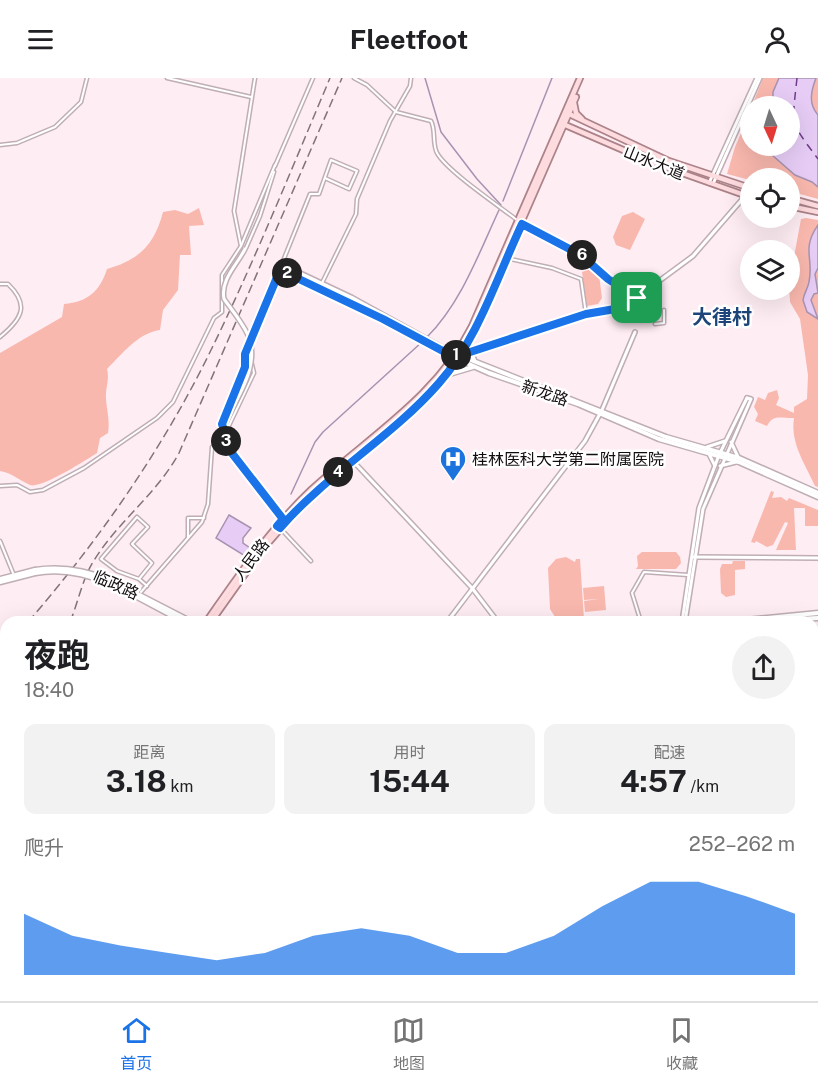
<!DOCTYPE html>
<html lang="zh">
<head>
<meta charset="utf-8">
<style>
	body { margin:0; font-family:"Public Sans","Noto Sans SC",sans-serif; background:#f2f2f2; color:#202124; height:100vh; display:flex; flex-direction:column; font-size:22px; white-space:nowrap }
	* { box-sizing:border-box; margin:0 }
	p { font-size:20px; color:#757577 }
	.icon { flex:none; width:33px; height:33px; fill:none; stroke:currentColor; stroke-width:2; stroke-linecap:round; stroke-linejoin:round }
	.map { position:relative; flex:1; overflow:hidden }
	.panel { position:absolute; left:0px; top:538px; width:819px; height:386px; display:flex; flex-direction:column; background:#fff; border-radius:18px 18px 0 0; box-shadow:0 6px 24px #0002 }
	.panel>* { flex:none }
	.needle { width:39px; rotate:176deg }
	.tools { position:absolute; left:740px; top:18px; display:grid; gap:12px }
	.tools a { display:grid; place-items:center; width:60px; height:60px; border-radius:50%; background:#fff; box-shadow:0 6px 24px #0002; font-size:30px }
	.pin { position:absolute; display:grid; place-items:center; width:51px; height:51px; color:#fff; margin:-26px; border-radius:12px; box-shadow:0 3px 9px #0006 }
	.km { position:absolute; width:30px; height:30px; margin:-15px; border-radius:50%; background:#222; color:#fff; font-size:16px; line-height:30px; text-align:center }
	.round { display:grid; place-items:center; flex:none; width:63px; height:63px; border-radius:32px; background:#f2f2f2 }
	.head { display:flex; align-items:center; justify-content:space-between; height:102px; padding:0 24px }
	h1 { font-size:33px; font-weight:700; line-height:45px }
	.metrics { display:grid; grid-template-columns:repeat(3,1fr); gap:9px; height:102px; padding:6px 24px }
	.metrics div { display:grid; align-content:center; border-radius:12px; background:#f2f2f2; text-align:center }
	.metrics b { font-size:30px; font-weight:700 }
	.metrics small { font-size:16px; font-weight:400 }
	.metrics p { font-size:16px }
	.chart { height:168px; padding:12px 24px }
	.chart p { display:flex; justify-content:space-between }
	.chart svg { width:100%; height:108px; margin-top:6px; fill:#1a73e8; opacity:.7 }
	header { display:flex; justify-content:space-between; align-items:center; height:78px; padding:0 24px; background:#fff; font-size:27px; font-weight:700 }
	.tabs { display:flex; justify-content:space-around; align-items:center; height:84px; border-top:2px solid #e0e0e0; background:#fff; font-size:16px; color:#757577 }
	.tabs a { display:grid; justify-items:center; gap:3px }
	.tabs .selected { color:#1a73e8 }
	.map>svg:first-child { display:block }
</style>
</head>
<body>
<header><svg class="icon" aria-label="menu" viewBox="0 0 24 24"><path d="M4 6h16M4 12h16M4 18h16"/></svg>Fleetfoot<svg class="icon" aria-label="person" viewBox="0 0 24 24"><circle cx="12" cy="8" r="4"/><path d="M4 21q1-7 8-7t8 7"/></svg></header>
<div class="map">
<svg width="818" height="923" viewBox="0 0 818 923">
	<rect width="100%" height="100%" fill="#ffedf4"/>
	<g fill="#f9b8ae">
		<path d="M763,0H818V121L789,113V100L750,102L727,96L735,69L750,34V68H789V28H752Z"/>
		<path d="M199,130L204,147L189,148L191,177H180L178,212L163,232L160,252C138,255 122,276 107,291C110,302 105,310 106,321C107,334 110,342 108,355L100,360L97,375C86,382 41,411 30,407C19,402 12,395 0,393V275L62,239L64,226C88,224 100,213 107,191C139,182 155,166 163,134L175,132L188,136Z"/>
		<path d="M633,134L645,141L630,172L616,167L613,159L622,138Z"/>
		<path d="M806,140L818,142V409L815,408C805,386 790,365 794,340C784,341 773,335 767,348L755,343L758,336L754,329L758,319L765,322L768,315L777,312L779,320L776,327L794,335V329L807,321L808,297L800,241L790,224L789,206L801,141Z"/>
		<path d="M588,192H594L599,197L602,220L598,226L587,228L582,194Z"/>
		<path d="M771,413L774,414L772,420L781,419L787,423L789,420L818,432V448H805V430H794L796,472H776L788,445L785,444L773,467L767,469L756,463L755,465L751,464Z"/>
		<path d="M642,474H676L680,479L681,485L676,491H636L638,488L637,478Z"/>
		<path d="M566,479L575,484L576,481H580L584,541L581,538L572,544L557,542L550,531L548,490L556,481Z"/>
		<path d="M733,483H745V491L735,492V525V517L726,519L721,515L720,491L722,486H732Z"/>
		<path d="M604,508L606,532L585,534L584,523L599,521L584,522L583,510Z"/>
		<path d="M250,918H454L448,923H251Z"/>
		<path d="M601,918H787L798,923H597Z"/>
	</g>
	<g fill="#e7cdf6" stroke="#a793b1" stroke-width="1.5">
		<path d="M779,0H816C811,13 808,26 818,37V109L812,104L795,97L772,77L771,68H789V28H773V14Z"/>
		<path d="M818,147V190L815,196L818,215L814,216L811,222L818,241L807,234L803,222C804,215 808,210 809,204C814,179 801,172 818,147Z"/>
		<path d="M229,437L251,450L243,460V465L250,470L245,478L216,460Z"/>
	</g>
	<g fill="none" stroke-linecap="round" stroke-linejoin="round">
		<g stroke="#a793b1" stroke-width="1.5">
			<path d="M425,0L441,54L477,101L501,127"/>
			<path d="M503,123L552,0"/>
			<path d="M427,259C461,225 479,175 499,132"/>
			<path d="M291,416L315,364L323,354L422,264"/>
			<path d="M100,923L102,918"/>
		</g>
		<path stroke="#713c8b" stroke-width="1.5" stroke-dasharray="8 6" stroke-linecap="butt" d="M797,0C792,48 789,42 818,81"/>
		<g stroke="#bfaeb5" stroke-width="5">
			<g id="minor">
				<path d="M167,0L251,19"/>
				<path d="M354,0L367,7L396,34L431,43C436,52 432,66 437,75C447,93 499,128 517,142"/>
				<path d="M0,67L17,65L55,49L81,24L87,0"/>
				<path d="M275,88L313,0"/>
				<path d="M521,146L579,176L608,201L637,220"/>
				<path d="M241,168L234,133L255,0"/>
				<path d="M246,170L260,138L274,94"/>
				<path d="M506,180L552,190L581,201L586,236"/>
				<path d="M281,188L310,116H319L331,82L357,93L349,111L325,100"/>
				<path d="M322,205L356,136L357,121L390,43L410,8L411,0"/>
				<path d="M0,206H8C30,227 22,241 0,259"/>
				<path d="M655,246L664,245V232"/>
				<path d="M245,276L279,193"/>
				<path d="M245,276L250,278L254,295L225,356C214,334 248,303 245,276Z"/>
				<path d="M0,408L17,407L30,414L43,412L84,390L157,340L173,324L214,240L222,234V197L241,168L275,87"/>
				<path d="M280,450L311,483"/>
				<path d="M188,460V440H204"/>
				<path d="M0,463L13,495"/>
				<path d="M139,501L152,485L132,466L148,449L137,439L101,481L117,493L139,501L147,508"/>
				<path d="M141,514L202,444L208,426L212,369L227,367"/>
				<path d="M641,544L632,515L644,494L688,497"/>
				<path d="M813,598L816,604"/>
				<path d="M0,599L6,593"/>
				<path d="M813,638L818,658"/>
				<path d="M813,690L818,687"/>
				<path d="M813,710H818"/>
				<path d="M0,711L6,705"/>
				<path d="M0,729L6,733"/>
				<path d="M813,743L818,744"/>
				<path d="M0,745L6,749"/>
				<path d="M813,765H818"/>
				<path d="M0,872L6,876"/>
				<path d="M22,918L23,923"/>
				<path d="M52,918L53,923"/>
				<path d="M217,918V923"/>
				<path d="M478,918L479,923"/>
				<path d="M512,918L513,923"/>
				<path d="M103,923L104,918"/>
				<path d="M148,923L163,918"/>
				<path d="M456,923L460,918"/>
				<path d="M501,923L502,918"/>
				<path d="M568,923L569,918"/>
			</g>
		</g>
		<g stroke="#bfaeb5" stroke-width="6">
			<g id="tertiary">
				<path d="M709,105L757,0"/>
				<path d="M713,106L760,0"/>
				<path d="M461,277L586,236L628,226L693,178L745,118"/>
				<path d="M224,346L226,362L231,374L283,441"/>
				<path d="M731,364L738,379"/>
				<path d="M707,369L725,363"/>
				<path d="M709,376L715,388"/>
				<path d="M353,383L472,510L498,544"/>
				<path d="M720,388L736,384"/>
				<path d="M694,479L818,480"/>
				<path d="M447,544L585,363L602,332L635,254"/>
				<path d="M682,544L699,430L719,377L747,320"/>
				<path d="M685,544L703,431L751,321L747,320"/>
				<path d="M235,918L236,923"/>
			</g>
		</g>
		<g stroke="#bfaeb5" stroke-width="7">
			<g id="secondary">
				<path d="M282,187L352,220L448,273L666,359L739,380L818,415"/>
				<path d="M280,192L383,241L444,275L489,295L578,326L659,361L739,384L818,419"/>
				<path d="M474,272L472,277L474,282"/>
				<path d="M446,297L473,289"/>
				<path d="M0,501L35,492"/>
				<path d="M0,504L35,495"/>
				<path d="M126,510L192,544"/>
				<path d="M124,512L184,544"/>
				<path d="M725,544L818,535"/>
				<path d="M751,544L818,540"/>
				<path d="M69,918L70,923"/>
				<path d="M73,918L74,923"/>
			</g>
		</g>
		<g stroke="#ab8389" stroke-width="8">
			<g id="primary">
				<path d="M574,25L576,35L582,41"/>
				<path d="M567,35L669,83L750,110"/>
				<path d="M563,46L651,84L750,119"/>
				<path d="M789,120L818,128"/>
				<path d="M789,128L818,134"/>
				<path d="M206,544C238,498 270,451 311,412C368,359 436,320 472,248L580,0"/>
				<path d="M211,544L262,472L303,425L414,330L454,287L476,248L576,19"/>
				<path d="M0,735L6,739"/>
				<path d="M0,740L6,744"/>
				<path d="M813,784H818"/>
				<path d="M813,790H818"/>
				<path d="M0,809L6,804"/>
				<path d="M0,814L6,809"/>
			</g>
		</g>
		<use href="#minor" stroke="#fff" stroke-width="2"/>
		<use href="#tertiary" stroke="#fff" stroke-width="3"/>
		<use href="#secondary" stroke="#fff" stroke-width="4"/>
		<use href="#primary" stroke="#fedbdf" stroke-width="4.5"/>
		<g stroke="#807479" stroke-width="1.5" stroke-dasharray="9 4.5" stroke-linecap="butt">
			<path d="M28,544C100,461 164,369 212,270C255,182 292,90 330,0"/>
			<path d="M70,544C78,525 82,502 93,484C117,444 157,416 179,375L342,0"/>
			<path d="M0,577L6,570"/>
			<path d="M0,632L6,625"/>
		</g>
		<g stroke="#bfaeb5" stroke-width="6" stroke-linecap="butt">
			<path id="tertiary-bridge" d="M224,346C237,320 261,287 248,257C242,244 232,232 224,221C220,202 237,187 245,171"/>
		</g>
		<g stroke="#bfaeb5" stroke-width="7" stroke-linecap="butt">
			<g id="secondary-bridge">
				<path d="M35,492C68,487 96,495 126,510"/>
				<path d="M35,495C68,489 95,499 124,512"/>
			</g>
		</g>
		<use href="#tertiary-bridge" stroke="#fff" stroke-width="3"/>
		<use href="#secondary-bridge" stroke="#fff" stroke-width="4"/>
	</g>
	<g fill="none" stroke-linecap="round" stroke-linejoin="round">
		<g stroke="#fff" stroke-width="12">
			<path id="route" d="M637,220L615,231L586,236L461,277L457,276L454,279L383,241L280,192L245,276V289L222,346L231,374L283,441L277,448L280,450C327,396 392,359 439,305C478,261 497,199 522,146L581,177L608,201L637,220"/>
		</g>
		<use href="#route" stroke="#1a73e8" stroke-width="8"/>
	</g>
	<defs>
		<g id="hospital-pin" transform="scale(1.35)"><path d="M0 17L-7.5 6A9.5 9.5 0 1 1 7.5 6Z" fill="#1c73dd" stroke="#fff"/><path d="M-5-5h3v3.5h4V-5h3V5h-3V1.5h-4V5h-3Z" fill="#fff"/></g>
	</defs>
	<g fill-rule="evenodd">
		<use href="#hospital-pin" x="453" y="381"/>
	</g>
	<g text-anchor="middle" dominant-baseline="central" stroke-width="5" stroke-linejoin="round" paint-order="stroke">
		<g font-size="16" fill="#120c0f" stroke="#fff">
			<text transform="translate(654 85) rotate(22)">山水大道</text>
			<text transform="translate(545 315) rotate(19)">新龙路</text>
			<text transform="translate(251 482) rotate(-53)">人民路</text>
			<text transform="translate(116 507) rotate(24)">临政路</text>
		</g>
		<g font-size="16" fill="#120c0f" stroke="#fff" text-anchor="start">
			<text x="472" y="381">桂林医科大学第二附属医院</text>
		</g>
		<g font-size="20" font-weight="bold" fill="#1d4579" stroke="#fff">
			<text x="722" y="239">大律村</text>
		</g>
	</g>
</svg>
<div class="tools">
<a><svg class="needle" viewBox="-14 -14 28 28"><path d="M0-13l5 13h-10z" fill="#e53935"/><path d="M0 13l5-13h-10z" fill="#757577"/></svg></a>
<a><svg class="icon" aria-label="locate" viewBox="0 0 24 24"><circle cx="12" cy="12" r="6"/><path d="M12 2v4M12 18v4M2 12h4M18 12h4"/></svg></a>
<a><svg class="icon" aria-label="layers" viewBox="0 0 24 24"><path d="M12 4l9 5-9 5-9-5zM3 14l9 5 9-5"/></svg></a>
</div>
<div class="pin" style="left:637px;top:220px;background:#1e9e55"><svg class="icon" aria-label="arrive" viewBox="0 0 24 24"><path d="M6 21V4h12l-3 4 3 4H6"/></svg></div>
<b class="km" style="left:456px;top:277px">1</b>
<b class="km" style="left:287px;top:195px">2</b>
<b class="km" style="left:226px;top:363px">3</b>
<b class="km" style="left:338px;top:394px">4</b>
<b class="km" style="left:582px;top:177px">6</b>
<section class="panel">
<div class="head"><div><h1>夜跑</h1><p>18:40</p></div><a class="round"><svg class="icon" aria-label="share" viewBox="0 0 24 24"><path d="M12 15V3M7 8l5-5 5 5M5 13v7h14v-7"/></svg></a></div>
<div class="metrics">
<div><p>距离</p><b>3.18<small> km</small></b></div>
<div><p>用时</p><b>15:44</b></div>
<div><p>配速</p><b>4:57<small> /km</small></b></div>
</div>
<div class="chart"><p><span>爬升</span>252–262 m</p>
<svg viewBox="0 0 160 44" preserveAspectRatio="none"><path d="M0 44V19L10 28L20 32L30 35L40 38L50 35L60 28L70 25L80 28L90 35L100 35L110 28L120 16L130 6L140 6L150 12L160 19V44z"/></svg>
</div>
</section>
</div>
<nav class="tabs">
<a class="selected"><svg class="icon" aria-label="home" viewBox="0 0 24 24"><path d="M3 11l9-7 9 7M6 9v11h12V9"/></svg>首页</a>
<a><svg class="icon" aria-label="map" viewBox="0 0 24 24"><path d="M3 6l6-2 6 2 6-2v14l-6 2-6-2-6 2zM9 4v14M15 6v14"/></svg>地图</a>
<a><svg class="icon" aria-label="saved" viewBox="0 0 24 24"><path d="M7 4h10v16l-5-4-5 4z"/></svg>收藏</a>
</nav>
</body>
</html>
